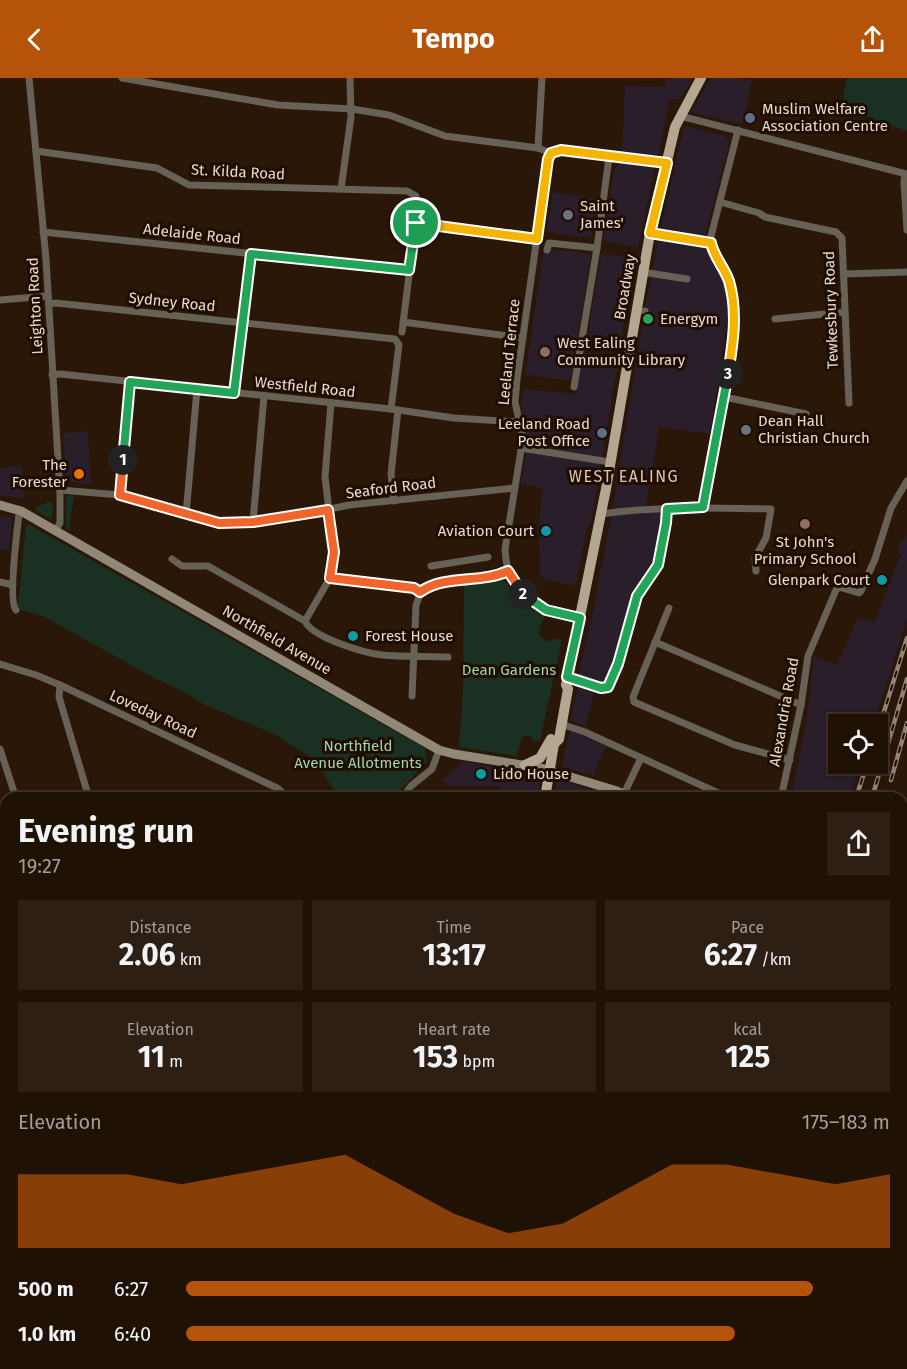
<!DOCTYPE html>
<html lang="en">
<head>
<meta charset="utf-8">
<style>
	body { margin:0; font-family:"Fira Sans",sans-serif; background:#2d1f13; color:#f1f3f6; height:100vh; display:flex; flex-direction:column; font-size:22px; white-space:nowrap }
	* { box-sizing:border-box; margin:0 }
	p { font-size:20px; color:#a29d9a }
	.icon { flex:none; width:33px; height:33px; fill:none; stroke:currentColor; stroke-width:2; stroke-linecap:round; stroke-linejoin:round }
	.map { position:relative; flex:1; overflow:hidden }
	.sheet { position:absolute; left:0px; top:714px; width:908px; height:578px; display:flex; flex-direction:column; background:#201105; border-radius:18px 18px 0 0; box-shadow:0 3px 9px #0003,0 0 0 2px #3d3127 }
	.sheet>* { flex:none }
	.fabs { position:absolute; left:828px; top:636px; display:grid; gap:12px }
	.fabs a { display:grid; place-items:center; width:60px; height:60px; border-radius:0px; background:#201105; box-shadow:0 3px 9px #0003,0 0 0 2px #3d3127; font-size:30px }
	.pin { position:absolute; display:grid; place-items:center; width:51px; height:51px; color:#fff; margin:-26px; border:3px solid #fff; border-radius:50%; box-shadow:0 2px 6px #0007 }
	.km { position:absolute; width:30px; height:30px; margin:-15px; border-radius:50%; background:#222; color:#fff; font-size:16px; line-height:30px; text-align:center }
	.round { display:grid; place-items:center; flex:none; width:63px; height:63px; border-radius:0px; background:#2d1f13 }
	.head { display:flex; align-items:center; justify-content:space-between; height:102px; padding:0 18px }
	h1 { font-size:33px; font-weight:700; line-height:45px }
	.metrics { display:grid; grid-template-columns:repeat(3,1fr); gap:9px; height:102px; padding:6px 18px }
	.metrics div { display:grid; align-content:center; border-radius:0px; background:#2d1f13; text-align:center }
	.metrics b { font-size:30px; font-weight:700 }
	.metrics small { font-size:16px; font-weight:400 }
	.metrics p { font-size:16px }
	.chart { height:168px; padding:12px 18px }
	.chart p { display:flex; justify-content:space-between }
	.chart svg { width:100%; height:108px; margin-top:6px; fill:#b45309; opacity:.7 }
	ul { padding:0 18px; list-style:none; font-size:20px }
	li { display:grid; grid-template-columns:96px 72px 1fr; align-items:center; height:45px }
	li i { height:15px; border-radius:8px; background:#b45309 }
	header { display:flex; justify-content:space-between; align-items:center; height:78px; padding:0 18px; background:#b45309; color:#fff; font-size:27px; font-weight:700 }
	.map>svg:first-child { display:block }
</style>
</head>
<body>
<header><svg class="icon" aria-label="back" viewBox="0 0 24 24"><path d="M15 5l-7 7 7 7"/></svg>Tempo<svg class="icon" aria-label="share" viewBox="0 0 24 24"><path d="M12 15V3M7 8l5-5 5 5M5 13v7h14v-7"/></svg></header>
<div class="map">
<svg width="907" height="1291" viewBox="0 0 907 1291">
	<rect width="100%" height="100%" fill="#2a1707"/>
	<g fill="#2a1e2b">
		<path d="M666,0H693L680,21L669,22L659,74L656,77L622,73L625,8L665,9Z"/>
		<path d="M711,0H742L752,2L742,46L693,35L692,32Z"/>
		<path d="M686,48L725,58L729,65L705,158L661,150L683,52Z"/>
		<path d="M618,85L653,89L655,92L638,167L636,169L603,163L614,92Z"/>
		<path d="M553,114L596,121L591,160L547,154Z"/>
		<path d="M658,163L708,171L724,203L728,236L710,356L659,349L646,430H665L656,486L636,518L610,607L578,598L592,538L613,429L645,230Z"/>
		<path d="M544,170L591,176L571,301L567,302L525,297Z"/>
		<path d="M601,176L633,180L635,183L620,267L587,263Z"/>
		<path d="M582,276L619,280L591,444L587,450L576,508L544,501L540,497L539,439L543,410L521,406L526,378L521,325L523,311L576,316Z"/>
		<path d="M88,353L91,407L66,403L63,355Z"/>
		<path d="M22,388L24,420L0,418V390Z"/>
		<path d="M0,438L11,440L12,443L9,473L0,471Z"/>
		<path d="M907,456V541L874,646H838V686H861L849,720H791L806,646L814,578L837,587L858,539L874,545L901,476L897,474L898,469Z"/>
		<path d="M578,609L594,615L586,649L571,642Z"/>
		<path d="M570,652L606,668L593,698L561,688Z"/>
		<path d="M463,683L539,697L541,700L537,720L498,719L500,708H452L441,703Z"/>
		<path d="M560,701L611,718L610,720H553L557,703Z"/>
		<path d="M907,801V839L902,836V802Z"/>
		<path d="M902,862L907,865V1069L905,1074L902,1073Z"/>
		<path d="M359,1286H434L432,1291H358Z"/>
		<path d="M455,1286H562L561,1291H454Z"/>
	</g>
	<g fill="#1a3022">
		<path d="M847,0H907V53L841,29Z"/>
		<path d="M69,417L74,418L69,452L66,451V421Z"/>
		<path d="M50,423L53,426L52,442L35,432L37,429Z"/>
		<path d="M26,445L425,670L427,683L393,720H378L372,714L363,720H338L323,694L307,677L274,656L205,627L184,614L154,600L43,538L21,532L18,530Z"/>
		<path d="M502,502L506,504L525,528L544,538L539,552L540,558L549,564L554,561H562L540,663H532L533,660L530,658H524L521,662L517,678L459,669L463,610L464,506Z"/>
		<path d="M6,796V842L0,844V798Z"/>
		<path d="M6,1041V1286H265L264,1291H0V1043Z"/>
	</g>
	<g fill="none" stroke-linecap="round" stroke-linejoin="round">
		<g stroke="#676156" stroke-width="7">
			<path d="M29,0L46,181L60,415V445L55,453"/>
			<path d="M122,0L278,27L352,31L389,37L445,58L538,70L551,75L561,72L667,85"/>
			<path d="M680,38L907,96"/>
			<path d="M538,70L542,0"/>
			<path d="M36,73L157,90L189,107L407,113L416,118L417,133L402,254"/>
			<path d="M551,75L548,81L517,301L515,324L523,360L505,471C507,520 538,530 580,540"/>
			<path d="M905,96L904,104L907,152"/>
			<path d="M341,111L351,39L350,0"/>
			<path d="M720,124L759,135L765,139L836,154L842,160L849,325"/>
			<path d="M416,145L537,161"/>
			<path d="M43,154L409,192"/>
			<path d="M650,155L711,165"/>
			<path d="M547,172L549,165L597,170"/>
			<path d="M642,194L687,201"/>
			<path d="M844,196L907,194"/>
			<path d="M0,222L48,218"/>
			<path d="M49,226L56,225L395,261L399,267L391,331"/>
			<path d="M644,233H645"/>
			<path d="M775,241L844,234"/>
			<path d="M403,244L523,260"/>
			<path d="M52,297L60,296L391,331L454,340L519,344"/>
			<path d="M574,309L597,170L609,79"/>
			<path d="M234,315L251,176"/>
			<path d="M724,319L806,336"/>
			<path d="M331,325L325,399L334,474L330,500L305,543C311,559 364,575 382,577C404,579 426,578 448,579"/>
			<path d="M521,370L610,384"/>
			<path d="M60,412L120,417L189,438L225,445L292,439L349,427L514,410"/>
			<path d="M120,417L131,304"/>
			<path d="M394,423L391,396L398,332"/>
			<path d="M703,429L722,329L735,243L733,220L728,201L713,173L711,158L738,52"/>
			<path d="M601,436C658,428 714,430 771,431L766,460L755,480L756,493"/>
			<path d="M186,437L197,311"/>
			<path d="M253,444L264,318"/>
			<path d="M172,481L182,488H208L305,543"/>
			<path d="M431,488L488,479"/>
			<path d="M330,500L414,510L420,515"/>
			<path d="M0,504L13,507"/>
			<path d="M669,530L633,619L634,624L735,667L790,682"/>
			<path d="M16,532C8,523 17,453 19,436L21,433"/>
			<path d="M655,564L801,627"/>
			<path d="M0,586L36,597L60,607L277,710L289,720"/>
			<path d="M568,599L604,611L610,607L637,518L658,487L666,445L667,431"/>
			<path d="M60,607L59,619L89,720"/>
			<path d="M412,618L416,527C418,523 419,517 421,514C436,497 487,502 508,493"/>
			<path d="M561,646L585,654L729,720"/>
			<path d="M0,671L16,720"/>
			<path d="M624,716L641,680"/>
			<path d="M402,720L411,708L432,691L439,672"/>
			<path d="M781,720L801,627L808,578L836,512L839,509L859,515L861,513L875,481L891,430L907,403"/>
			<path d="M0,736L6,735"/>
			<path d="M902,753L907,733"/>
			<path d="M902,847L907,849"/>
			<path d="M0,912L6,910"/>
			<path d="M0,989L6,987"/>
			<path d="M902,1096L907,1083"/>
			<path d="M902,1155L907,1158"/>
			<path d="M902,1278L907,1281"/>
			<path d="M272,1291L273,1286"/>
			<path d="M566,1291L567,1286"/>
			<path d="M611,1291L612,1286"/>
			<path d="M763,1291L765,1286"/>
		</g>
		<g stroke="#928877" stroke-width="9">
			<path d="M0,427L21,433L439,672L454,676L541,690L617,713L633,720"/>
			<path d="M902,797L907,795"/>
			<path d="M837,1286L839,1291"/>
		</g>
		<g stroke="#b3a791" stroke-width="10">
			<path d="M525,687L540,680L551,661"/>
			<path d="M545,720L554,666L559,661L568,611L566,607L606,411L650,155L675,49L701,0"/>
			<path d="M441,1291L442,1286"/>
		</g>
		<g stroke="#938376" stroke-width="4.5">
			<g id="rail">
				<path d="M878,653L907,560"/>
				<path d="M878,667L884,647"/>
				<path d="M891,702L907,645"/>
				<path d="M856,720L867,686"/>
				<path d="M872,720L907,601"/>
				<path d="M661,1291L663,1286"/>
				<path d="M673,1291L675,1286"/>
			</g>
		</g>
		<use href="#rail" stroke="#200d01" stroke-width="2" stroke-dasharray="7" stroke-linecap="butt"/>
	</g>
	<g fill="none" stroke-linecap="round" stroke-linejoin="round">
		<g stroke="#fff" stroke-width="12">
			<path id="split-1" d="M123,382L130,304L234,315L251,176L409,192L416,145"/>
		</g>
		<g stroke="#fff" stroke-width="12">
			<path id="split-2" d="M123,382L120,417L219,445L253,444L328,432L334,474L330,500L414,510L420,514C446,496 480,506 508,493L523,516"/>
		</g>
		<g stroke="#fff" stroke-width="12">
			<path id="split-3" d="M523,516L546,532L580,540L567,599L601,610L608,609L618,586L637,518L658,487L666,445L667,431L703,429L728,296"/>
		</g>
		<g stroke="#fff" stroke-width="12">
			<path id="split-4" d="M416,145L537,161L548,81L551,75L561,72L667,85L650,155L711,165C714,179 724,189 729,203C738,234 733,265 728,296"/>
		</g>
		<use href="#split-1" stroke="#22a559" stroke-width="8"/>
		<use href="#split-2" stroke="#f0652b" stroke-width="8"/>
		<use href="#split-3" stroke="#22a559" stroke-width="8"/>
		<use href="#split-4" stroke="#f5b400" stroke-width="8"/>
	</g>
	<g fill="#5c6f8a" stroke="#200d01" stroke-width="2">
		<circle cx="750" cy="40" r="6"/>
		<circle cx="602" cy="355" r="6"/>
	</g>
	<g fill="#6b7280" stroke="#200d01" stroke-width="2">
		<circle cx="568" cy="137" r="6"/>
		<circle cx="746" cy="352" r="6"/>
	</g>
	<circle fill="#2e9e5b" stroke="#200d01" stroke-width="2" cx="648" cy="241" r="6"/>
	<g fill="#8d6e63" stroke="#200d01" stroke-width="2">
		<circle cx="545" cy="274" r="6"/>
		<circle cx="805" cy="446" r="6"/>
	</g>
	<circle fill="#e8710a" stroke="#200d01" stroke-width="2" cx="79" cy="396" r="6"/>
	<g fill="#0f9aa8" stroke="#200d01" stroke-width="2">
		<circle cx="546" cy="453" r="6"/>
		<circle cx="882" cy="502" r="6"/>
		<circle cx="353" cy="558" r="6"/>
		<circle cx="481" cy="696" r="6"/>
	</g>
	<g text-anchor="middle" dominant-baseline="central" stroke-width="6" stroke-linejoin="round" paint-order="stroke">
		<g font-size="15" fill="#e7dad0" stroke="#200d01" text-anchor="start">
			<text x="762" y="31">Muslim Welfare<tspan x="762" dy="17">Association Centre</tspan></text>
			<text x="580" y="128">Saint<tspan x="580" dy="17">James'</tspan></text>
			<text x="660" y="241">Energym</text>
			<text x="557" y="265">West Ealing<tspan x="557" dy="17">Community Library</tspan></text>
			<text x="758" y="343">Dean Hall<tspan x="758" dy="17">Christian Church</tspan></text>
			<text x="590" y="346" text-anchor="end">Leeland Road<tspan x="590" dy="17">Post Office</tspan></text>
			<text x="67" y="387" text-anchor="end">The<tspan x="67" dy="17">Forester</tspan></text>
			<text x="534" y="453" text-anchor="end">Aviation Court</text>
			<text x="805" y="464" text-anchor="middle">St John's<tspan x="805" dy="17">Primary School</tspan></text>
			<text x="870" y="502" text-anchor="end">Glenpark Court</text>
			<text x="365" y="558">Forest House</text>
			<text x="493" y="696">Lido House</text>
		</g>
		<g font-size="15" fill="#e7dad0" stroke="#200d01">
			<text transform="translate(238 94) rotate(3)">St. Kilda Road</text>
			<text transform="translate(192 156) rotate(6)">Adelaide Road</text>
			<text transform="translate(625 209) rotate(-80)">Broadway</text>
			<text transform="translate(172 224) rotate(6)">Sydney Road</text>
			<text transform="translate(35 228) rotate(-93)">Leighton Road</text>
			<text transform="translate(831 232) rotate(-92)">Tewkesbury Road</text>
			<text transform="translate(509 274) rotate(-84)">Leeland Terrace</text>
			<text transform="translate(305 309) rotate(6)">Westfield Road</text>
			<text transform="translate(391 410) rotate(-7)">Seaford Road</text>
			<text transform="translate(277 562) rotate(30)">Northfield Avenue</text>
			<text transform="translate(784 634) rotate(-80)">Alexandria Road</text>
			<text transform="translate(153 636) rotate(25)">Loveday Road</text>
		</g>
		<g font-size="15" fill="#9dd5af" stroke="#200d01">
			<text x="509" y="592">Dean Gardens</text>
			<text x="358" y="668">Northfield<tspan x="358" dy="17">Avenue Allotments</tspan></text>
		</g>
		<g font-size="16" letter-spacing="1.5" fill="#dfc5b1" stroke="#200d01">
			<text x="624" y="398">WEST EALING</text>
		</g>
	</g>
</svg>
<div class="fabs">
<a><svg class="icon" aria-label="locate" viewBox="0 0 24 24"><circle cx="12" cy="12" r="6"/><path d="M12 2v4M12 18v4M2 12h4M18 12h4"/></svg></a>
</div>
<div class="pin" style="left:416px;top:145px;background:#1e9e55"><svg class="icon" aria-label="arrive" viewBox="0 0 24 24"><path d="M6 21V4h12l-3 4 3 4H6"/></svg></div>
<b class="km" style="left:123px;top:382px">1</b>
<b class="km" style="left:523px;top:516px">2</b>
<b class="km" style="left:728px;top:296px">3</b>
<section class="sheet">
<div class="head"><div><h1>Evening run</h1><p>19:27</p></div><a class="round"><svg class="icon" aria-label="share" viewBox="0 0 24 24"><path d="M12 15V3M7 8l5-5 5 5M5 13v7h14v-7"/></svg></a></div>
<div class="metrics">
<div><p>Distance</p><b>2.06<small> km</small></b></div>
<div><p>Time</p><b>13:17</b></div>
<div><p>Pace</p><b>6:27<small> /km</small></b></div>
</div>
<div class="metrics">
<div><p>Elevation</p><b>11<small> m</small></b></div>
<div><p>Heart rate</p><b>153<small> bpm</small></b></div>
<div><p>kcal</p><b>125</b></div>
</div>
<div class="chart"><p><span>Elevation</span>175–183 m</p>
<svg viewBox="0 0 160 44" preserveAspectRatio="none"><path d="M0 44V14L10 14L20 14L30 18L40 14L50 10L60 6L70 18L80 30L90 38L100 34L110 22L120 10L130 10L140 14L150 18L160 14V44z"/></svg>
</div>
<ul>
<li><b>500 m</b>6:27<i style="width:89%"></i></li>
<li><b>1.0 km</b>6:40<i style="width:78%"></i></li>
</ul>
</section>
</div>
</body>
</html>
